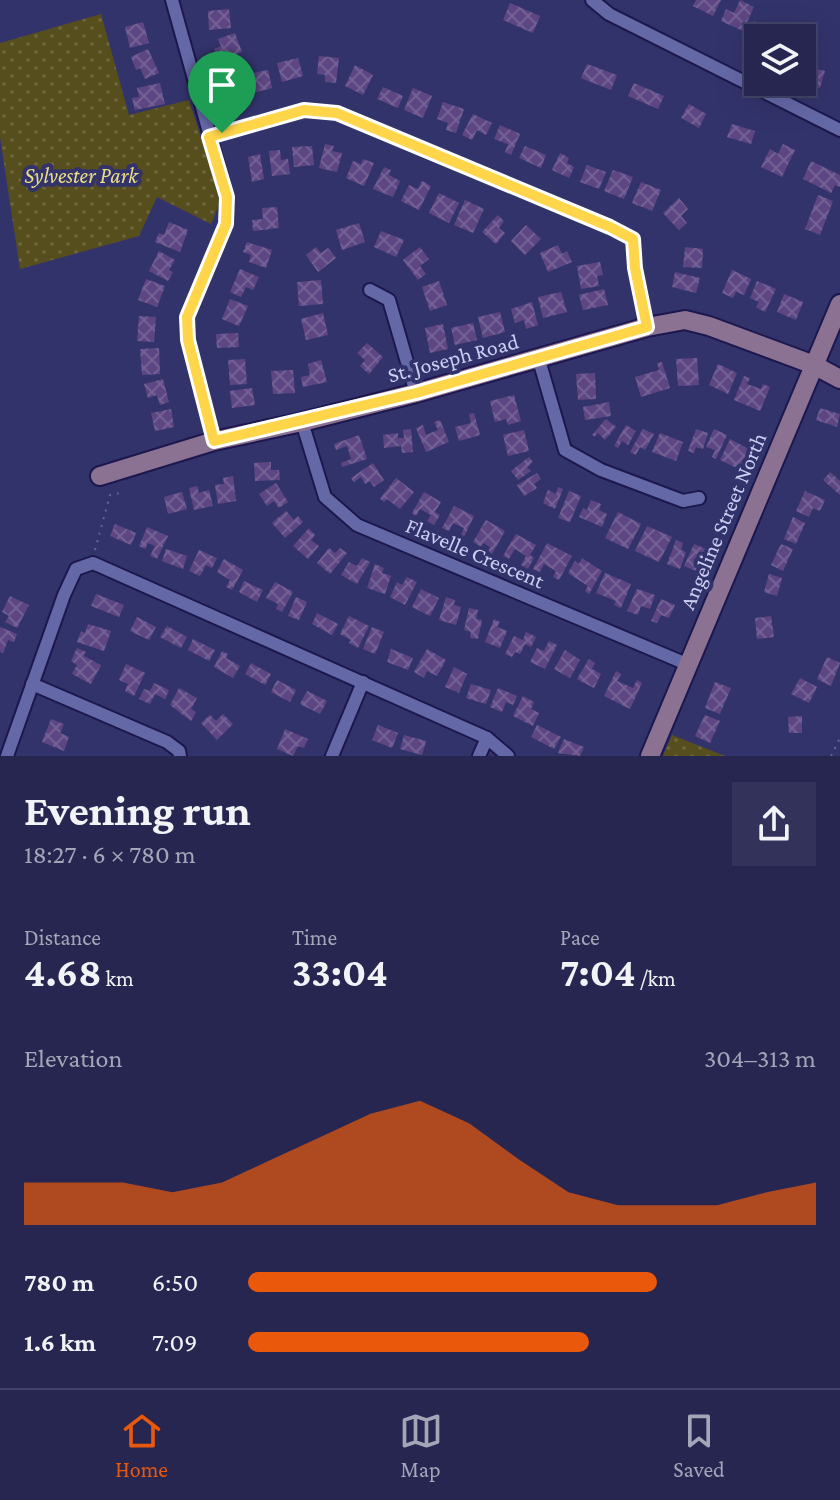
<!DOCTYPE html>
<html lang="en">
<head>
<meta charset="utf-8">
<style>
	body { margin:0; font-family:"Crimson Pro",serif; background:#32325b; color:#f1f3f6; height:100vh; display:flex; flex-direction:column; font-size:30px; white-space:nowrap }
	* { box-sizing:border-box; margin:0 }
	p { font-size:26px; color:#a4a5b7 }
	.icon { flex:none; width:44px; height:44px; fill:none; stroke:currentColor; stroke-width:2; stroke-linecap:round; stroke-linejoin:round }
	.map { position:relative; height:756px; overflow:hidden }
	.drawer { display:flex; flex-direction:column; background:#262651; flex:1 }
	.drawer>* { flex:none }
	.fabs { position:absolute; left:744px; top:24px; display:grid; gap:16px }
	.fabs a { display:grid; place-items:center; width:72px; height:72px; border-radius:0px; background:#262651; box-shadow:0 8px 32px #0002,0 0 0 2px #424368; font-size:40px }
	.pin { position:absolute; display:grid; place-items:center; width:68px; height:68px; color:#fff; margin:-82px -34px; border-radius:50% 50% 50% 0; rotate:-45deg; box-shadow:0 0 8px #0007 }
	.pin .icon { rotate:45deg }
	.round { display:grid; place-items:center; flex:none; width:84px; height:84px; border-radius:0px; background:#32325b }
	.headline { display:flex; align-items:center; justify-content:space-between; height:136px; padding:0 24px }
	h1 { font-size:44px; font-weight:700; line-height:60px }
	.stats { display:grid; grid-template-columns:repeat(3,1fr); gap:12px; height:136px; padding:8px 24px }
	.stats div { display:grid; align-content:center }
	.stats b { font-size:40px; font-weight:700 }
	.stats small { font-size:22px; font-weight:400 }
	.stats p { font-size:22px }
	.chart { height:224px; padding:16px 24px }
	.chart p { display:flex; justify-content:space-between }
	.chart svg { width:100%; height:144px; margin-top:8px; fill:#ea580c; opacity:.7 }
	ul { padding:0 24px; list-style:none; font-size:26px }
	li { display:grid; grid-template-columns:128px 96px 1fr; align-items:center; height:60px }
	li i { height:20px; border-radius:10px; background:#ea580c }
	.dock { display:flex; justify-content:space-around; align-items:center; height:112px; border-top:2px solid #424368; background:#262651; font-size:22px; color:#a4a5b7 }
	.dock a { display:grid; justify-items:center; gap:4px }
	.dock .current { color:#ea580c }
	.map>svg:first-child { display:block }
</style>
</head>
<body>
<div class="map">
<svg width="840" height="756" viewBox="0 0 840 756">
	<defs>
		<pattern id="grass-dots" width="8" height="8" patternUnits="userSpaceOnUse" patternTransform="scale(2)"><rect width="8" height="8" fill="#564e1d"/><path d="M2 2h.1M6 6h.1" fill="none" stroke="#6d663e" stroke-width="1.8" stroke-linecap="round"/></pattern>
		<pattern id="building-cross-hatch" width="8" height="8" patternUnits="userSpaceOnUse" patternTransform="scale(2)"><rect width="8" height="8" fill="#5d4682"/><path d="M0 0l8 8M0 8l8-8" fill="none" stroke="#736094"/></pattern>
	</defs>
	<rect width="100%" height="100%" fill="#33336c"/>
	<g fill="url(#grass-dots)">
		<path d="M101,14L129,115L189,100L221,200L211,224L157,197L139,236L20,269L0,137V43Z"/>
		<path d="M672,735L725,756H663Z"/>
	</g>
	<g fill="url(#building-cross-hatch)">
		<path d="M696,0H721L713,16L693,6Z"/>
		<path d="M740,0L754,7L743,31L721,21L726,9L734,13Z"/>
		<path d="M510,3L540,16L533,33L503,20Z"/>
		<path d="M229,9L231,28L209,30L208,11Z"/>
		<path d="M754,21L775,30L772,38H758V41L747,37Z"/>
		<path d="M143,22L149,43L130,48L125,27Z"/>
		<path d="M235,33L242,52L219,61L214,49L221,46L218,39Z"/>
		<path d="M148,49L159,73L145,79L140,68L136,70L131,57Z"/>
		<path d="M319,56L339,58L336,83L325,82V75L317,74Z"/>
		<path d="M298,58L303,76L282,82L277,63Z"/>
		<path d="M587,64L617,75L611,90L581,78Z"/>
		<path d="M355,65L373,75L363,95L345,86Z"/>
		<path d="M802,66L825,71L820,88L802,84Z"/>
		<path d="M268,70L272,88L253,93L249,74Z"/>
		<path d="M241,73L245,95L226,99L225,92L229,91L226,76Z"/>
		<path d="M160,83L165,104L135,110L132,98L139,97L137,88Z"/>
		<path d="M634,83L664,96L658,109L628,96Z"/>
		<path d="M383,87L403,96L398,108L377,99Z"/>
		<path d="M413,88L432,96L423,118L404,110Z"/>
		<path d="M443,102L464,109L456,133L446,130L448,123L437,119Z"/>
		<path d="M689,104L706,114L699,128L681,118Z"/>
		<path d="M473,114L492,123L486,135L477,130L472,140L462,135Z"/>
		<path d="M732,124L755,131L751,144L727,137Z"/>
		<path d="M500,125L520,134L511,155L505,152L508,144L494,139Z"/>
		<path d="M325,144L334,146L332,151L342,153L337,172L319,168Z"/>
		<path d="M783,144L795,150L782,177L761,167L770,149L778,154Z"/>
		<path d="M312,146L314,165L294,167L292,147Z"/>
		<path d="M525,146L546,155L541,168L519,158Z"/>
		<path d="M280,150L281,160L288,159L290,174L272,176L269,151Z"/>
		<path d="M560,153L569,158L567,163L574,167L569,178L552,170Z"/>
		<path d="M260,154L264,179L252,182L248,157Z"/>
		<path d="M363,159L374,163L364,186L346,178L353,161L361,164Z"/>
		<path d="M811,161L840,175V187L835,185L831,193L803,179Z"/>
		<path d="M587,165L606,172L599,189L580,182Z"/>
		<path d="M384,167L391,170L389,175L400,181L393,197L373,189Z"/>
		<path d="M613,170L633,177L624,199L604,191Z"/>
		<path d="M422,181L431,186L419,210L401,201L409,185L418,189Z"/>
		<path d="M641,182L661,190L652,211L632,203Z"/>
		<path d="M439,193L459,203L449,223L429,213Z"/>
		<path d="M818,195L833,201L820,235L805,229Z"/>
		<path d="M679,198L688,209L681,216L687,223L679,230L663,213Z"/>
		<path d="M465,200L484,209L473,233L454,225Z"/>
		<path d="M277,207L279,228L253,231L252,220L263,219L262,208Z"/>
		<path d="M498,215L504,221L499,228L505,233L496,244L482,232Z"/>
		<path d="M169,222L188,230L180,252L155,242L159,233L164,235Z"/>
		<path d="M359,223L365,242L342,250L336,230Z"/>
		<path d="M526,225L541,239L525,255L511,241Z"/>
		<path d="M381,231L404,240L396,257L374,247Z"/>
		<path d="M247,242L272,250L266,268L249,262L251,255L243,252Z"/>
		<path d="M558,245L562,254L567,251L572,262L548,272L540,253Z"/>
		<path d="M316,247L321,253L328,248L336,258L318,272L306,255Z"/>
		<path d="M420,247L429,259L420,266L426,274L418,280L403,260Z"/>
		<path d="M685,247L703,249L702,268L683,267Z"/>
		<path d="M159,251L175,260L169,270L173,272L168,281L149,271Z"/>
		<path d="M600,262L603,275L597,276L599,286L581,289L577,266Z"/>
		<path d="M240,269L259,277L253,290L246,287L241,297L230,292Z"/>
		<path d="M732,270L751,279L744,295L736,292L733,298L722,293Z"/>
		<path d="M675,272L700,278L696,293L672,287Z"/>
		<path d="M146,279L165,286L157,307L138,300Z"/>
		<path d="M321,280L323,304L299,306L297,282Z"/>
		<path d="M439,281L447,305L430,311L422,287Z"/>
		<path d="M757,281L776,289L765,312L756,307L759,302L750,298Z"/>
		<path d="M604,289L608,305L583,310L579,295Z"/>
		<path d="M561,292L567,312L543,318L538,297Z"/>
		<path d="M784,294L803,302L796,320L777,312Z"/>
		<path d="M230,299L248,306L239,326L222,319Z"/>
		<path d="M532,302L538,325L526,329L524,320L515,323L511,309Z"/>
		<path d="M500,312L505,332L483,338L478,317Z"/>
		<path d="M323,313L328,335L306,340L301,319Z"/>
		<path d="M139,316L156,317L154,342L137,341Z"/>
		<path d="M473,323L477,340L455,345L451,328Z"/>
		<path d="M443,324L448,349L430,353L425,328Z"/>
		<path d="M238,333L239,347L217,348L216,334Z"/>
		<path d="M367,343L383,357L369,374L360,366L365,360L357,353Z"/>
		<path d="M159,348L160,374L142,375L140,349Z"/>
		<path d="M697,358L699,385L678,386L676,359Z"/>
		<path d="M245,359L247,384L230,385L228,360Z"/>
		<path d="M321,360L327,382L303,387L301,377L310,375L308,364Z"/>
		<path d="M662,362L670,388L641,397L635,377L659,370L657,363Z"/>
		<path d="M718,364L737,373L728,394L709,385Z"/>
		<path d="M293,370L295,393L273,394L271,371Z"/>
		<path d="M595,373L596,399L578,400L576,374Z"/>
		<path d="M744,376L750,378L747,384L761,389L763,384L770,387L760,411L734,400Z"/>
		<path d="M163,379L169,402L160,405L157,395L148,398L144,384Z"/>
		<path d="M252,388L255,405L232,408L230,391Z"/>
		<path d="M514,395L521,421L508,425L506,419L495,422L490,401Z"/>
		<path d="M609,402L611,416L585,420L583,407Z"/>
		<path d="M820,408L840,414L837,427L816,420Z"/>
		<path d="M171,409L174,427L155,431L151,413Z"/>
		<path d="M474,413L480,435L459,441L455,427L471,423L469,414Z"/>
		<path d="M606,419L616,427L605,440L598,433L594,437L592,435Z"/>
		<path d="M440,420L449,442L426,452L416,428L423,425L426,435L438,430L434,422Z"/>
		<path d="M626,425L636,431L628,445L622,441L618,448L614,446Z"/>
		<path d="M411,429L413,452L402,453L401,446L384,448L383,435L398,433V438H404L403,430Z"/>
		<path d="M643,429L654,434L645,450L640,447L636,455L630,452Z"/>
		<path d="M696,429L708,433L703,449L696,447L694,453L688,451Z"/>
		<path d="M714,429L727,435L716,459L712,457L715,450L706,447Z"/>
		<path d="M524,430L529,451L508,456L503,435Z"/>
		<path d="M660,433L683,442L676,461L652,452Z"/>
		<path d="M359,435L367,459L342,467L341,463L351,459L347,446L336,450L334,444Z"/>
		<path d="M730,439L749,449L739,469L720,460Z"/>
		<path d="M529,457L533,462L527,467L531,471L518,480L511,471Z"/>
		<path d="M271,462V470H279L280,480L255,481L254,463Z"/>
		<path d="M373,463L384,480L374,487L370,481L365,484L361,477L354,482L351,478Z"/>
		<path d="M830,472L840,481V495L823,480Z"/>
		<path d="M537,473L541,479L534,484L537,488L524,496L517,485Z"/>
		<path d="M233,476L236,501L218,504L215,485L224,484L223,478Z"/>
		<path d="M396,478L414,492L400,509L387,499L384,502L380,499Z"/>
		<path d="M276,483L288,502L279,508L274,501L267,506L259,494Z"/>
		<path d="M197,486L199,493L209,490L213,506L194,510L189,488Z"/>
		<path d="M558,487L563,489L555,509L543,503L548,490L556,494Z"/>
		<path d="M569,491L581,496L570,522L558,518Z"/>
		<path d="M805,491L825,500L820,511L813,508L809,517L796,511Z"/>
		<path d="M182,492L187,509L168,514L164,497Z"/>
		<path d="M424,492L441,502L435,512L440,515L434,525L427,521L431,515L420,509L416,516L412,513Z"/>
		<path d="M591,500L601,504L599,510L607,514L602,527L579,517L583,508L587,510Z"/>
		<path d="M454,506L474,516L464,537L461,535L464,528L453,523L449,531L442,528Z"/>
		<path d="M286,511L294,520L298,516L303,522L285,538L272,523Z"/>
		<path d="M618,512L641,524L628,549L605,538Z"/>
		<path d="M793,517L805,523L796,544L784,539Z"/>
		<path d="M486,520L505,531L492,554L488,551L490,547L483,543L481,547L473,542Z"/>
		<path d="M115,524L136,533L131,545L110,536Z"/>
		<path d="M647,526L672,537L659,562L635,551Z"/>
		<path d="M147,527L168,536L157,559L150,556L155,546L148,543L145,549L139,546Z"/>
		<path d="M309,528L315,535L311,540L319,546L308,559L293,546Z"/>
		<path d="M516,534L536,545L530,555L534,558L528,569L521,565L526,556L515,549L509,559L503,556Z"/>
		<path d="M676,540L683,543L681,550L686,552L680,569L667,564Z"/>
		<path d="M547,543L572,556L559,580L553,577L556,571L544,564L540,572L533,569Z"/>
		<path d="M694,544L706,549L696,571L684,566Z"/>
		<path d="M781,544L793,549L783,571L771,565Z"/>
		<path d="M329,548L335,553L340,548L347,553L330,574L317,563Z"/>
		<path d="M166,549L187,556L183,569L162,561Z"/>
		<path d="M199,550L217,558L212,568L206,565L200,576L189,571Z"/>
		<path d="M362,558L370,562L357,584L341,575L349,562L357,566Z"/>
		<path d="M582,558L602,571L589,594L585,591L588,586L568,573L575,561L579,564Z"/>
		<path d="M224,559L243,570L232,590L226,587L230,580L217,572Z"/>
		<path d="M375,564L384,568L382,573L391,576L385,594L367,588Z"/>
		<path d="M605,573L631,584L621,608L614,605L616,601L596,593Z"/>
		<path d="M769,574L782,578L777,596L764,592Z"/>
		<path d="M407,577L417,582L405,605L390,597L397,582L402,585Z"/>
		<path d="M244,581L263,590L257,602L239,592Z"/>
		<path d="M275,582L293,592L282,612L276,609L278,604L266,598Z"/>
		<path d="M421,589L439,598L430,616L412,607Z"/>
		<path d="M637,589L655,595L650,609L641,606L638,615L627,611Z"/>
		<path d="M96,594L124,605L119,617L91,606Z"/>
		<path d="M10,596L29,605L17,628L5,622L9,616L2,612Z"/>
		<path d="M296,597L307,602L299,620L288,616Z"/>
		<path d="M446,597L455,600L454,605L461,607L456,625L439,620Z"/>
		<path d="M661,599L675,605L669,618L661,615L657,623L651,621Z"/>
		<path d="M469,608L478,610L476,619L482,620L478,639L470,638L471,632L464,630Z"/>
		<path d="M317,613L338,624L332,635L312,624Z"/>
		<path d="M349,616L369,626L358,648L349,643L351,640L340,634Z"/>
		<path d="M771,616L774,637L757,639L755,618Z"/>
		<path d="M137,617L156,627L149,640L130,631Z"/>
		<path d="M494,619L500,622L497,627L507,631L500,648L485,642Z"/>
		<path d="M88,624L111,631L104,651L77,642L81,631L85,633Z"/>
		<path d="M167,626L187,637L181,648L160,637Z"/>
		<path d="M0,627L17,634L14,642L8,640L3,653L0,652Z"/>
		<path d="M372,627L384,632L375,654L363,649Z"/>
		<path d="M526,632L536,637L531,647L525,644L520,654L515,652L512,657L505,654L514,636L523,640Z"/>
		<path d="M193,639L215,650L209,661L188,650Z"/>
		<path d="M549,641L557,645L545,669L530,662L537,648L544,651Z"/>
		<path d="M77,648L86,652L84,656L101,665L91,684L72,674L77,665L71,661Z"/>
		<path d="M391,649L413,658L408,670L387,662Z"/>
		<path d="M427,649L446,660L437,676L427,671L424,678L414,672Z"/>
		<path d="M565,650L580,660L570,678L554,669Z"/>
		<path d="M222,651L228,654L226,658L240,666L233,678L214,667Z"/>
		<path d="M827,657L840,663L831,686L817,679Z"/>
		<path d="M589,659L595,663L592,669L601,674L594,688L577,679Z"/>
		<path d="M251,663L271,674L265,685L245,674Z"/>
		<path d="M126,664L145,673L134,696L125,691L128,684L119,680Z"/>
		<path d="M454,667L467,674L459,693L445,687Z"/>
		<path d="M616,671L621,674L617,681L633,688L637,680L642,683L630,709L604,696Z"/>
		<path d="M800,678L817,687L809,703L791,694Z"/>
		<path d="M277,680L296,690L290,702L271,692Z"/>
		<path d="M715,682L731,688L720,714L705,708Z"/>
		<path d="M154,683L169,690L165,699L155,694L150,704L139,699L144,689L150,691Z"/>
		<path d="M471,684L491,690L486,704L466,698Z"/>
		<path d="M179,688L197,698L191,709L196,712L191,721L170,705Z"/>
		<path d="M498,688L517,696L513,705L506,702L502,712L490,707Z"/>
		<path d="M307,691L327,701L320,714L300,704Z"/>
		<path d="M523,696L534,702L531,709L539,713L533,726L513,716Z"/>
		<path d="M223,714L233,724L217,740L201,723L210,715L216,721Z"/>
		<path d="M705,715L720,721L710,743L695,736Z"/>
		<path d="M802,716V733H789L788,717Z"/>
		<path d="M51,719L64,724L60,733L69,737L64,751L42,742Z"/>
		<path d="M378,725L398,733L392,748L372,740Z"/>
		<path d="M537,725L561,737L554,749L531,737Z"/>
		<path d="M285,729L308,739L304,748L298,746L293,756L277,749Z"/>
		<path d="M404,735L426,741L422,755L400,749Z"/>
		<path d="M564,739L584,747L580,756L558,753Z"/>
	</g>
	<g fill="none" stroke-linecap="round" stroke-linejoin="round">
		<g stroke="#1c184e" stroke-width="16">
			<g id="street">
				<path d="M172,0L227,197L226,224L187,317L188,340L214,441"/>
				<path d="M592,0L609,14L840,130"/>
				<path d="M209,137L304,110L337,113L610,227L633,239L635,268L647,327"/>
				<path d="M370,290L389,300L416,393"/>
				<path d="M539,360L565,450L601,470L683,501L699,498"/>
				<path d="M302,422L325,497L357,525L689,665"/>
				<path d="M32,684L167,742L179,751L180,756"/>
				<path d="M7,756L64,595L76,569L93,563L487,738L508,756"/>
				<path d="M332,756L363,682"/>
				<path d="M479,756L487,738"/>
			</g>
		</g>
		<g stroke="#1c184e" stroke-width="22">
			<g id="secondary">
				<path d="M100,476L214,441L302,422L416,393L647,327L685,320L709,326L814,365L840,379"/>
				<path d="M650,756L840,304"/>
			</g>
		</g>
		<g stroke="#656798" stroke-width="2" stroke-dasharray="2 6" stroke-linecap="butt">
			<path d="M95,550L110,495L120,493"/>
			<path d="M831,756L840,738"/>
		</g>
		<use href="#street" stroke="#6568a7" stroke-width="12"/>
		<use href="#secondary" stroke="#8b7192" stroke-width="18"/>
	</g>
	<g fill="none" stroke-linecap="round" stroke-linejoin="round">
		<g stroke="#fff" stroke-width="16">
			<path id="route" d="M304,110L337,113L610,227L633,239L635,268L647,327L416,393L214,441L188,340L187,317L226,224L227,197L209,137Z"/>
		</g>
		<use href="#route" stroke="#ffd54a" stroke-width="10"/>
	</g>
	<g text-anchor="middle" dominant-baseline="central" stroke-width="8" stroke-linejoin="round" paint-order="stroke">
		<g font-size="22" font-style="italic" fill="#edde82" stroke="#33336c">
			<text x="81" y="175">Sylvester Park</text>
		</g>
		<g font-size="22" fill="#cbcff2" stroke="#33336c">
			<text transform="translate(453 358) rotate(-15)">St. Joseph Road</text>
			<text transform="translate(723 521) rotate(-67)">Angeline Street North</text>
			<text transform="translate(475 553) rotate(23)">Flavelle Crescent</text>
		</g>
	</g>
</svg>
<div class="fabs">
<a><svg class="icon" aria-label="layers" viewBox="0 0 24 24"><path d="M12 4l9 5-9 5-9-5zM3 14l9 5 9-5"/></svg></a>
</div>
<div class="pin" style="left:222px;top:133px;background:#1e9e55"><svg class="icon" aria-label="arrive" viewBox="0 0 24 24"><path d="M6 21V4h12l-3 4 3 4H6"/></svg></div>
</div>
<section class="drawer">
<div class="headline"><div><h1>Evening run</h1><p>18:27 · 6 × 780 m</p></div><a class="round"><svg class="icon" aria-label="share" viewBox="0 0 24 24"><path d="M12 15V3M7 8l5-5 5 5M5 13v7h14v-7"/></svg></a></div>
<div class="stats">
<div><p>Distance</p><b>4.68<small> km</small></b></div>
<div><p>Time</p><b>33:04</b></div>
<div><p>Pace</p><b>7:04<small> /km</small></b></div>
</div>
<div class="chart"><p><span>Elevation</span>304–313 m</p>
<svg viewBox="0 0 160 44" preserveAspectRatio="none"><path d="M0 44V31L10 31L20 31L30 34L40 31L50 24L60 17L70 10L80 6L90 13L100 24L110 34L120 38L130 38L140 38L150 34L160 31V44z"/></svg>
</div>
<ul>
<li><b>780 m</b>6:50<i style="width:72%"></i></li>
<li><b>1.6 km</b>7:09<i style="width:60%"></i></li>
</ul>
</section>
<nav class="dock">
<a class="current"><svg class="icon" aria-label="home" viewBox="0 0 24 24"><path d="M3 11l9-7 9 7M6 9v11h12V9"/></svg>Home</a>
<a><svg class="icon" aria-label="map" viewBox="0 0 24 24"><path d="M3 6l6-2 6 2 6-2v14l-6 2-6-2-6 2zM9 4v14M15 6v14"/></svg>Map</a>
<a><svg class="icon" aria-label="saved" viewBox="0 0 24 24"><path d="M7 4h10v16l-5-4-5 4z"/></svg>Saved</a>
</nav>
</body>
</html>
